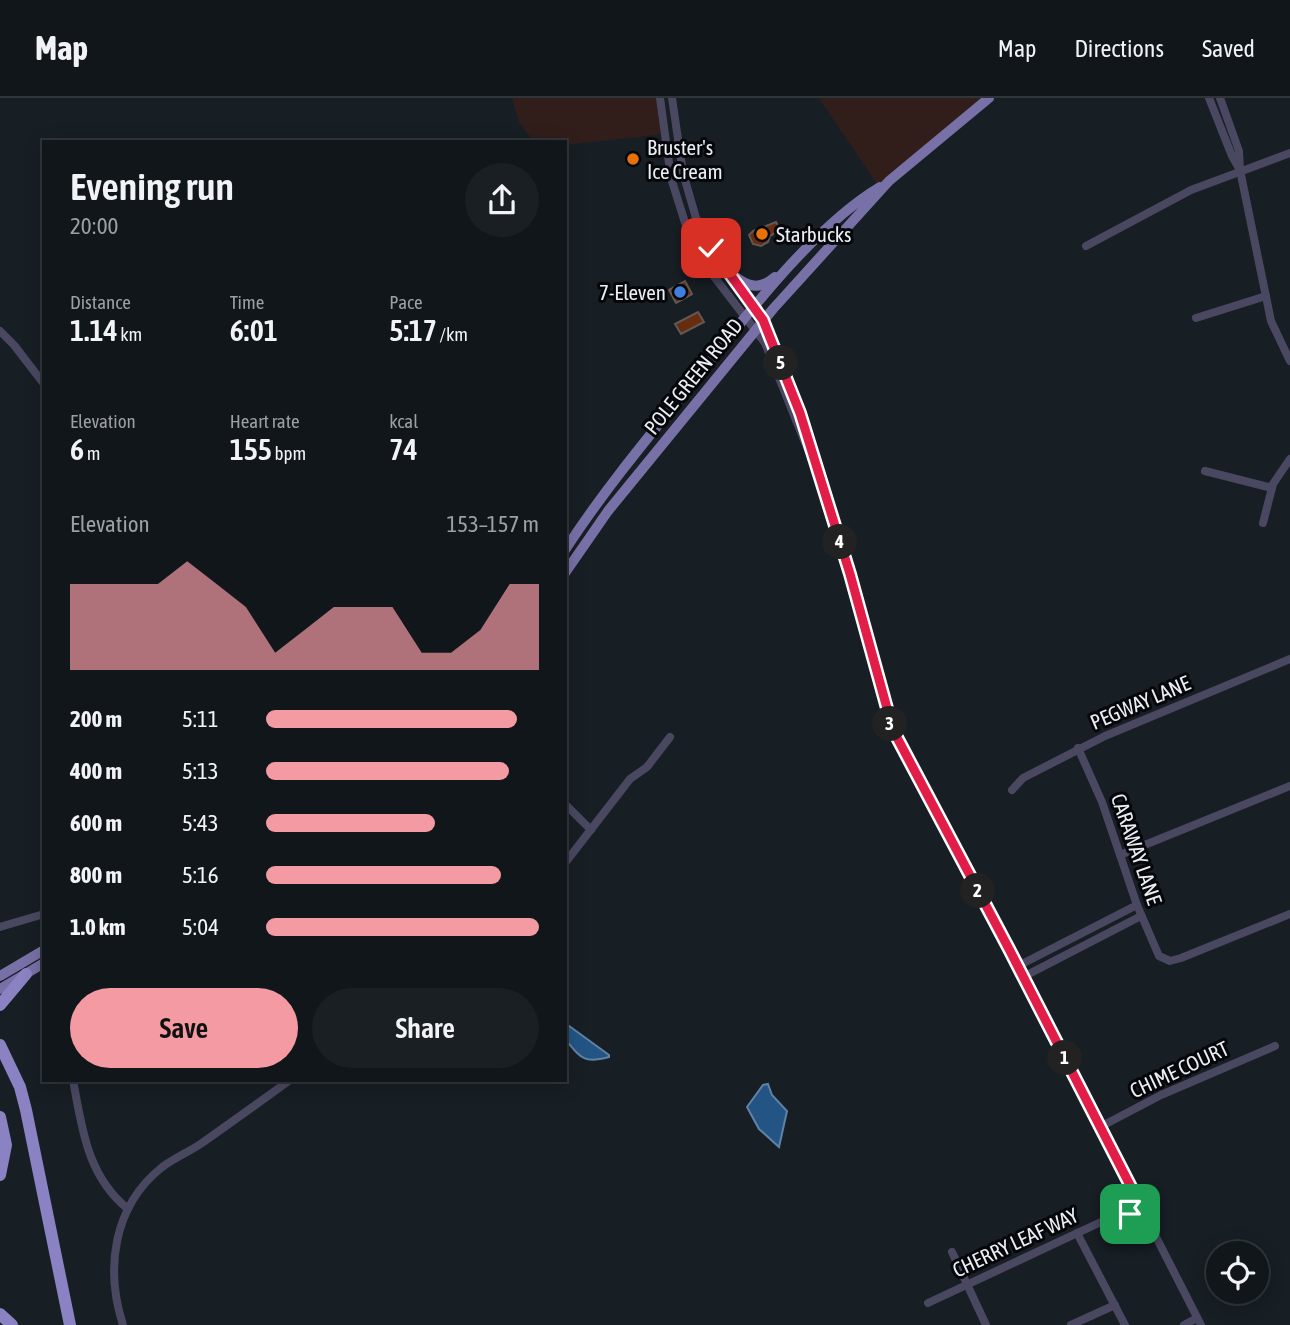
<!DOCTYPE html>
<html lang="en">
<head>
<meta charset="utf-8">
<style>
	body { margin:0; font-family:"Asap Condensed",sans-serif; background:#1a1f24; color:#f1f3f6; height:100vh; display:flex; flex-direction:column; font-size:26px; white-space:nowrap }
	* { box-sizing:border-box; margin:0 }
	p { font-size:23px; color:#9c9fa3 }
	.icon { flex:none; width:38px; height:38px; fill:none; stroke:currentColor; stroke-width:2; stroke-linecap:round; stroke-linejoin:round }
	.map { position:relative; flex:1; overflow:hidden }
	.side { position:absolute; left:42px; top:42px; width:525px; height:942px; display:flex; flex-direction:column; background:#11161b; border-radius:0px; box-shadow:0 4px 18px #0003,0 0 0 2px #30353a }
	.side>* { flex:none }
	.tools { position:absolute; left:1206px; top:1143px; display:grid; gap:14px }
	.tools a { display:grid; place-items:center; width:63px; height:63px; border-radius:50%; background:#11161b; box-shadow:0 4px 18px #0003,0 0 0 2px #30353a; font-size:35px }
	.pin { position:absolute; display:grid; place-items:center; width:60px; height:60px; color:#fff; margin:-30px; border-radius:14px; box-shadow:0 4px 10px #0006 }
	.km { position:absolute; width:35px; height:35px; margin:-18px; border-radius:50%; background:#222; color:#fff; font-size:19px; line-height:35px; text-align:center }
	.round { display:grid; place-items:center; flex:none; width:74px; height:74px; border-radius:37px; background:#1a1f24 }
	.head { display:flex; align-items:center; justify-content:space-between; height:119px; padding:0 28px }
	h1 { font-size:38px; font-weight:600; line-height:52px }
	.stats { display:grid; grid-template-columns:repeat(3,1fr); gap:10px; height:119px; padding:7px 28px }
	.stats div { display:grid; align-content:center }
	.stats b { font-size:30px; font-weight:600 }
	.stats small { font-size:19px; font-weight:400 }
	.stats p { font-size:19px }
	.chart { height:196px; padding:14px 28px }
	.chart p { display:flex; justify-content:space-between }
	.chart svg { width:100%; height:126px; margin-top:7px; fill:#f49aa3; opacity:.7 }
	.primary-button { display:flex; gap:14px; margin-top:auto; padding:14px 28px }
	.primary-button a { flex:1; height:80px; border-radius:42px; background:#f49aa3; color:#111; font-size:28px; font-weight:600; line-height:80px; text-align:center }
	.primary-button a+a { background:#1a1f24; color:#f1f3f6 }
	ul { padding:0 28px; list-style:none; font-size:23px }
	li { display:grid; grid-template-columns:112px 84px 1fr; align-items:center; height:52px }
	li i { height:18px; border-radius:9px; background:#f49aa3 }
	header { display:flex; align-items:center; gap:42px; box-sizing:border-box; height:98px; padding:0 35px; background:#11161b; border-bottom:2px solid #30353a }
	header strong { font-size:33px }
	nav { display:flex; gap:38px; margin-inline-start:auto; font-size:24px }
	.map>svg:first-child { display:block }
</style>
</head>
<body>
<header>
<strong>Map</strong>
<nav><a>Map</a><a>Directions</a><a>Saved</a></nav>
</header>
<div class="map">
<svg width="1290" height="1227" viewBox="0 0 1290 1227">
	<rect width="100%" height="100%" fill="#171e24"/>
	<g fill="#311e1b">
		<path d="M512,0H660L664,36L565,47V44H534L519,24Z"/>
		<path d="M819,0H982L879,89Z"/>
	</g>
	<g fill="#235484" stroke="#5f82a6" stroke-width="2">
		<path d="M565,925L609,957V959C583,966 581,960 565,941Z"/>
		<path d="M768,986L772,997L787,1013L779,1049L759,1031L747,1009L763,987Z"/>
	</g>
	<g fill="#682c0e" stroke="#635854" stroke-width="2">
		<path d="M776,124L780,132L770,138L768,144L761,148L753,146L749,137L753,133Z"/>
		<path d="M685,183L692,196L676,205L669,192Z"/>
		<path d="M698,214L704,224L681,236L675,226Z"/>
	</g>
	<g fill="none" stroke-linecap="round" stroke-linejoin="round">
		<g stroke="#4a4861" stroke-width="8">
			<path d="M660,0L671,80L687,131L709,172L765,245L812,362"/>
			<path d="M672,0L683,75L696,120L722,168L763,222L800,315L850,476L893,632L1009,851L1201,1227"/>
			<path d="M1209,0L1232,58L1240,72L1239,53L1220,0"/>
			<path d="M1240,72L1271,223L1290,263"/>
			<path d="M1086,148L1191,92L1290,55"/>
			<path d="M1196,220L1266,198"/>
			<path d="M0,233L14,247L44,286"/>
			<path d="M1205,373L1272,390"/>
			<path d="M1263,425L1273,386L1290,361"/>
			<path d="M1078,650L1102,704L1137,807L1159,858L1170,863L1181,860L1290,816"/>
			<path d="M1012,692L1023,680L1105,638L1290,561"/>
			<path d="M565,706L591,732"/>
			<path d="M1120,757L1290,688"/>
			<path d="M565,765L630,681L647,669L670,639"/>
			<path d="M0,829L44,816"/>
			<path d="M1018,868L1137,807"/>
			<path d="M1023,879L1141,818"/>
			<path d="M73,982C82,1030 87,1078 128,1111"/>
			<path d="M1100,1029L1161,997L1275,948"/>
			<path d="M1118,1116L1126,1106L1132,1091"/>
			<path d="M1077,1135L1125,1227"/>
			<path d="M952,1154L986,1227"/>
			<path d="M928,1205L1118,1116L1146,1120"/>
			<path d="M123,1227C105,1171 113,1109 161,1070C174,1060 189,1054 202,1045C232,1024 261,1003 290,982"/>
			<path d="M1071,1227L1115,1207"/>
			<path d="M1184,1227L1197,1220"/>
		</g>
		<g stroke="#7871a7" stroke-width="10">
			<path d="M722,168C739,182 754,198 775,179"/>
			<path d="M565,452C606,389 655,331 702,273C749,214 816,127 880,89"/>
			<path d="M565,475L608,413L773,211L889,83L989,0"/>
			<path d="M0,878L44,852"/>
			<path d="M0,891L44,865"/>
		</g>
		<g stroke="#8a82c2" stroke-width="12">
			<path d="M0,907L26,876"/>
			<path d="M0,947L20,989L26,1012L70,1227"/>
			<path d="M0,1019L6,1047L0,1077"/>
			<path d="M0,1216L12,1227"/>
		</g>
	</g>
	<g fill="none" stroke-linecap="round" stroke-linejoin="round">
		<g stroke="#fff" stroke-width="14">
			<path id="route" d="M711,150L763,222L800,315L850,476L893,632L1009,851L1132,1091L1126,1106L1118,1116H1130"/>
		</g>
		<use href="#route" stroke="#e11d48" stroke-width="9"/>
	</g>
	<g fill="#e8710a" stroke="#05070a" stroke-width="2.5">
		<circle cx="633" cy="61" r="7"/>
		<circle cx="762" cy="136" r="7"/>
	</g>
	<circle fill="#3f7fe0" stroke="#05070a" stroke-width="2.5" cx="680" cy="194" r="7"/>
	<g text-anchor="middle" dominant-baseline="central" stroke-width="6" stroke-linejoin="round" paint-order="stroke">
		<g font-size="21" fill="#ebeff4" stroke="#05070a" text-anchor="start">
			<text x="647" y="49">Bruster's<tspan x="647" dy="24">Ice Cream</tspan></text>
			<text x="776" y="136">Starbucks</text>
			<text x="666" y="194" text-anchor="end">7-Eleven</text>
		</g>
		<g font-size="21" fill="#ebeff4" stroke="#05070a">
			<text transform="translate(693 278) rotate(-51)">POLE GREEN ROAD</text>
			<text transform="translate(1140 604) rotate(-23)">PEGWAY LANE</text>
			<text transform="translate(1137 751) rotate(71)">CARAWAY LANE</text>
			<text transform="translate(1179 971) rotate(-25)">CHIME COURT</text>
			<text transform="translate(1015 1144) rotate(-25)">CHERRY LEAF WAY</text>
		</g>
	</g>
</svg>
<div class="tools">
<a><svg class="icon" aria-label="locate" viewBox="0 0 24 24"><circle cx="12" cy="12" r="6"/><path d="M12 2v4M12 18v4M2 12h4M18 12h4"/></svg></a>
</div>
<div class="pin" style="left:1130px;top:1116px;background:#1e9e55"><svg class="icon" aria-label="arrive" viewBox="0 0 24 24"><path d="M6 21V4h12l-3 4 3 4H6"/></svg></div>
<div class="pin" style="left:711px;top:150px;background:#d93025"><svg class="icon" aria-label="check" viewBox="0 0 24 24"><path d="M5 12l5 5 9-10"/></svg></div>
<b class="km" style="left:1065px;top:960px">1</b>
<b class="km" style="left:978px;top:793px">2</b>
<b class="km" style="left:890px;top:626px">3</b>
<b class="km" style="left:840px;top:444px">4</b>
<b class="km" style="left:781px;top:265px">5</b>
<section class="side">
<div class="head"><div><h1>Evening run</h1><p>20:00</p></div><a class="round"><svg class="icon" aria-label="share" viewBox="0 0 24 24"><path d="M12 15V3M7 8l5-5 5 5M5 13v7h14v-7"/></svg></a></div>
<div class="stats">
<div><p>Distance</p><b>1.14<small> km</small></b></div>
<div><p>Time</p><b>6:01</b></div>
<div><p>Pace</p><b>5:17<small> /km</small></b></div>
</div>
<div class="stats">
<div><p>Elevation</p><b>6<small> m</small></b></div>
<div><p>Heart rate</p><b>155<small> bpm</small></b></div>
<div><p>kcal</p><b>74</b></div>
</div>
<div class="chart"><p><span>Elevation</span>153–157 m</p>
<svg viewBox="0 0 160 44" preserveAspectRatio="none"><path d="M0 44V14L10 14L20 14L30 14L40 6L50 14L60 22L70 38L80 30L90 22L100 22L110 22L120 38L130 38L140 30L150 14L160 14V44z"/></svg>
</div>
<ul>
<li><b>200 m</b>5:11<i style="width:92%"></i></li>
<li><b>400 m</b>5:13<i style="width:89%"></i></li>
<li><b>600 m</b>5:43<i style="width:62%"></i></li>
<li><b>800 m</b>5:16<i style="width:86%"></i></li>
<li><b>1.0 km</b>5:04<i style="width:100%"></i></li>
</ul>
<div class="primary-button"><a>Save</a><a>Share</a></div>
</section>
</div>
</body>
</html>
